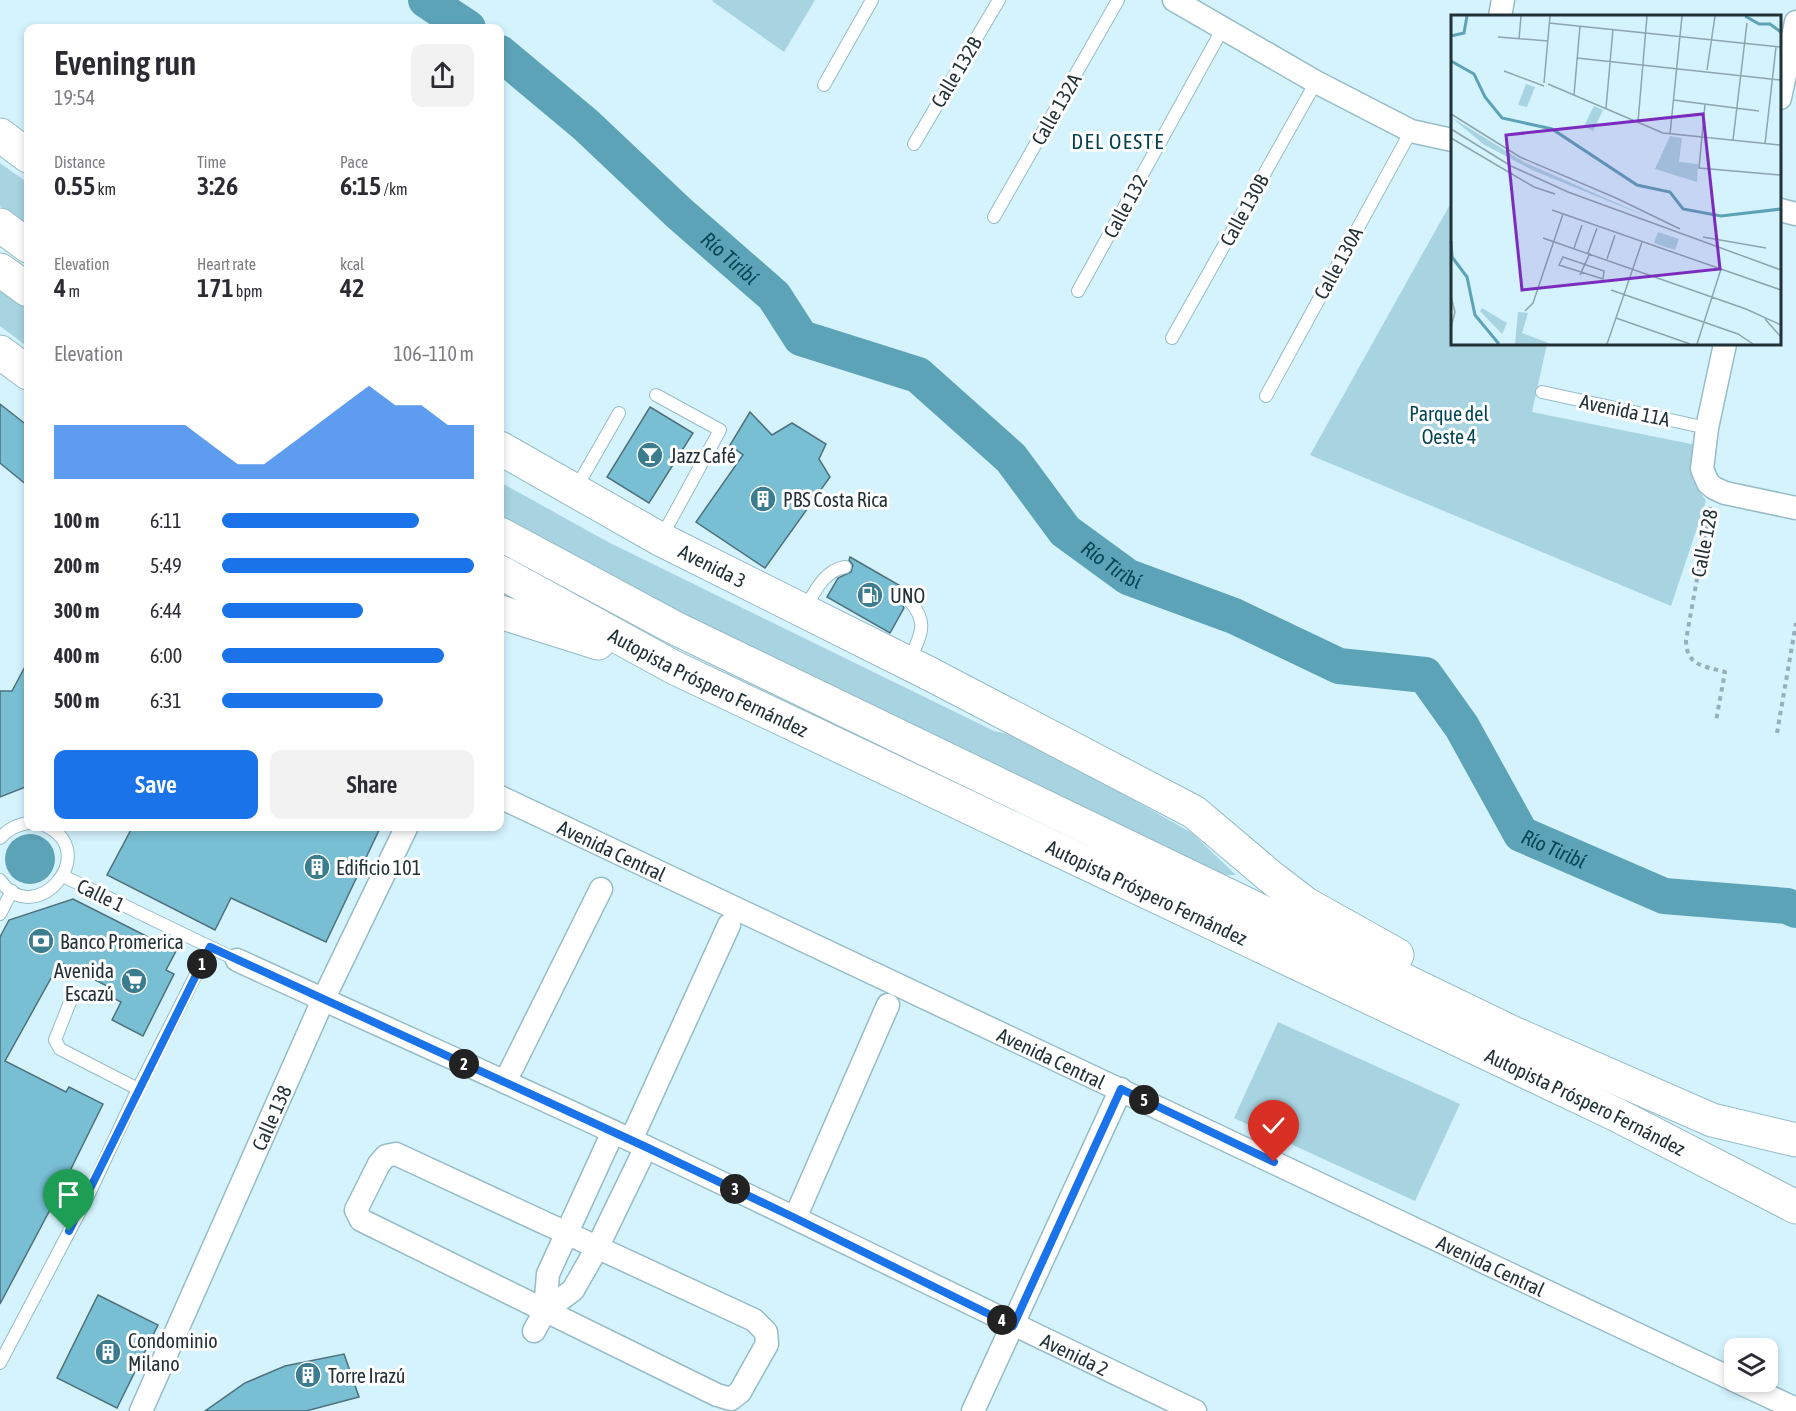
<!DOCTYPE html>
<html lang="en">
<head>
<meta charset="utf-8">
<style>
	body { margin:0; font-family:"Asap Condensed",sans-serif; background:#f2f2f3; color:#2b2b33; height:100vh; display:flex; flex-direction:column; font-size:22px; white-space:nowrap }
	* { box-sizing:border-box; margin:0 }
	p { font-size:20px; color:#7c7c81 }
	.icon { flex:none; width:33px; height:33px; fill:none; stroke:currentColor; stroke-width:2; stroke-linecap:round; stroke-linejoin:round }
	.map { position:relative; flex:1; overflow:hidden }
	.drawer { position:absolute; left:24px; top:24px; width:480px; height:807px; display:flex; flex-direction:column; background:#fff; border-radius:12px; box-shadow:0 3px 9px #0003 }
	.drawer>* { flex:none }
	.buttons { position:absolute; left:1724px; top:1338px; display:grid; gap:12px }
	.buttons a { display:grid; place-items:center; width:54px; height:54px; border-radius:12px; background:#fff; box-shadow:0 3px 9px #0003; font-size:30px }
	.pin { position:absolute; display:grid; place-items:center; width:51px; height:51px; color:#fff; margin:-62px -26px; border-radius:50% 50% 50% 0; rotate:-45deg; box-shadow:0 0 6px #0007 }
	.pin .icon { rotate:45deg }
	.km { position:absolute; width:30px; height:30px; margin:-15px; border-radius:50%; background:#222; color:#fff; font-size:16px; line-height:30px; text-align:center }
	.round { display:grid; place-items:center; flex:none; width:63px; height:63px; border-radius:12px; background:#f2f2f3 }
	.head { display:flex; align-items:center; justify-content:space-between; height:102px; padding:0 30px }
	h1 { font-size:33px; font-weight:600; line-height:45px }
	.metrics { display:grid; grid-template-columns:repeat(3,1fr); gap:9px; height:102px; padding:6px 30px }
	.metrics div { display:grid; align-content:center }
	.metrics b { font-size:26px; font-weight:600 }
	.metrics small { font-size:16px; font-weight:400 }
	.metrics p { font-size:16px }
	.chart { height:168px; padding:12px 30px }
	.chart p { display:flex; justify-content:space-between }
	.chart svg { width:100%; height:108px; margin-top:6px; fill:#1a73e8; opacity:.7 }
	.button { display:flex; gap:12px; margin-top:auto; padding:12px 30px }
	.button a { flex:1; height:69px; border-radius:12px; background:#1a73e8; color:#fff; font-size:24px; font-weight:600; line-height:69px; text-align:center }
	.button a+a { background:#f2f2f3; color:#2b2b33 }
	ul { padding:0 30px; list-style:none; font-size:20px }
	li { display:grid; grid-template-columns:96px 72px 1fr; align-items:center; height:45px }
	li i { height:15px; border-radius:8px; background:#1a73e8 }
	.map>svg:first-child { display:block }
</style>
</head>
<body>
<div class="map">
<svg width="1796" height="1411" viewBox="0 0 1796 1411">
	<rect width="100%" height="100%" fill="#d4f3fd"/>
	<g fill="#a8d4e1">
		<path d="M713,0H815L784,52L712,1Z"/>
		<path d="M0,163L28,183V226L0,206Z"/>
		<path d="M1452,201V344H1547L1532,412L1696,445L1693,480L1706,501L1671,606L1310,455Z"/>
		<path d="M0,287L28,306V347L0,326Z"/>
		<path d="M500,482L608,542L994,731L1022,737L1192,833L1236,875H1224L1203,871L500,524Z"/>
		<path d="M1278,1022L1460,1104L1415,1201L1234,1118Z"/>
	</g>
	<circle fill="#5da3b7" cx="30" cy="859" r="25"/>
	<g fill="none" stroke-linecap="round" stroke-linejoin="round">
		<g stroke="#5da3b7" stroke-width="36">
			<path d="M426,0L468,28"/>
			<path id="s1" d="M500,53L586,125L679,213L774,296L801,338L918,375L1011,458L1065,531L1128,577L1234,616L1339,666L1425,675L1462,727L1521,834L1664,896L1787,906L1796,910"/>
		</g>
	</g>
	<g fill="#79bfd4" stroke="#4e717c" stroke-width="1.5">
		<path d="M0,404L28,426V486L0,463Z"/>
		<path d="M650,407L693,433L649,503L607,477Z"/>
		<path d="M750,412L772,435L792,423L826,444L819,459L830,477L765,568L696,522L743,455L730,445Z"/>
		<path d="M850,557L911,592L904,593L902,596L901,602L904,608L890,633L827,597L838,578L851,572L853,565L849,560Z"/>
		<path d="M28,661V786L0,797V691H12Z"/>
		<path d="M133,826H381L326,942L231,898L215,930L107,875Z"/>
		<path d="M73,899L176,951L166,970L174,974L143,1036L112,1020L121,1002L107,995L111,988L60,962L5,1061L66,1092L69,1087L103,1104L60,1191L0,1304V937L9,920Z"/>
		<path d="M98,1295L158,1325L117,1408L57,1378Z"/>
		<path d="M344,1354L359,1397L306,1411H205L245,1383L285,1366Z"/>
	</g>
	<g fill="none" stroke-linecap="round" stroke-linejoin="round">
		<g stroke="#96bcc7" stroke-width="14">
			<g id="lane">
				<path d="M824,85L872,0"/>
				<path d="M914,144L999,0"/>
				<path d="M994,217L1118,0"/>
				<path d="M1078,291L1223,28"/>
				<path d="M1172,338L1316,82"/>
				<path d="M1542,392L1707,428"/>
				<path d="M656,395L720,430L661,538"/>
				<path d="M1266,396L1411,131"/>
				<path d="M575,490L619,413"/>
				<path d="M909,600C930,624 920,635 909,662"/>
				<path d="M804,610C815,592 823,571 845,567"/>
				<path d="M0,838C9,829 16,825 28,823"/>
				<path d="M63,876L237,960"/>
				<path d="M0,880C34,931 103,853 46,826"/>
				<path d="M0,914L12,891"/>
				<path d="M72,997L55,1040L60,1049L138,1089"/>
				<path d="M0,1363L88,1196L138,1089L210,947"/>
			</g>
		</g>
		<g stroke="#96bcc7" stroke-width="25">
			<g id="street">
				<path d="M1174,0L1316,82L1411,131L1452,140"/>
				<path d="M1500,16L1503,0"/>
				<path d="M1780,98L1796,22"/>
				<path d="M1780,210L1796,214"/>
				<path d="M1725,344L1707,428L1702,469L1708,483L1714,488L1725,493L1796,508"/>
				<path id="s2" d="M500,797L1734,1380"/>
				<path id="s3" d="M237,960C374,1023 512,1084 648,1148C831,1234 1012,1325 1195,1411"/>
				<path d="M505,1082L601,889"/>
				<path d="M631,1140L729,925"/>
				<path d="M396,1154L754,1320L766,1332L767,1344L740,1392L731,1399L717,1395L361,1220L356,1210L379,1164L386,1156Z"/>
				<path d="M795,1218L888,1005"/>
				<path d="M545,1311L573,1290L597,1248L646,1147"/>
				<path d="M534,1331L545,1311L548,1274L613,1132"/>
				<path d="M1738,1382L1796,1409"/>
				<path id="s4" d="M141,1411L323,1000L407,826"/>
				<path d="M973,1411L1121,1089"/>
			</g>
		</g>
		<g stroke="#96bcc7" stroke-width="35">
			<g id="secondary">
				<path d="M0,135L28,156"/>
				<path d="M0,352L28,373"/>
				<path id="s5" d="M500,448L660,539L930,674"/>
			</g>
		</g>
		<g stroke="#96bcc7" stroke-width="35">
			<g id="highway">
				<path d="M0,225L28,246"/>
				<path d="M0,270L28,290"/>
				<path d="M500,534L675,628L1513,1033L1712,1120L1796,1140"/>
				<path id="s6" d="M500,572L673,667L1615,1114L1796,1207"/>
				<path d="M500,612L598,643"/>
				<path d="M930,674L1194,812L1272,878L1306,904L1397,955"/>
			</g>
		</g>
		<g stroke="#96afb8" stroke-width="4" stroke-dasharray="4.5 4.5" stroke-linecap="butt">
			<path d="M1710,507L1686,640C1686,666 1704,666 1725,672L1716,721"/>
			<path d="M1777,733L1796,623"/>
		</g>
		<use href="#lane" stroke="#fff" stroke-width="12"/>
		<use href="#street" stroke="#fff" stroke-width="22"/>
		<use href="#secondary" stroke="#fff" stroke-width="33"/>
		<use href="#highway" stroke="#fff" stroke-width="33"/>
	</g>
	<g fill="none" stroke-linecap="round" stroke-linejoin="round">
		<g stroke="#fff" stroke-width="12">
			<path id="route" d="M69,1231L210,947L646,1147L795,1218L1013,1326L1121,1089L1274,1162"/>
		</g>
		<use href="#route" stroke="#1a73e8" stroke-width="8"/>
	</g>
	<defs>
		<g id="bar-disc" transform="scale(1.35)"><circle r="9.5" fill="#3b7c8e" stroke="#fff"/><path d="M-6-5H6L.8 .8V4.5H3.5V6h-7V4.5H-.8V.8Z" fill="#fff"/></g>
		<g id="building-disc" transform="scale(1.35)"><circle r="9.5" fill="#3b7c8e" stroke="#fff"/><path d="M-4-6H4V6H1V3H-1V6H-4ZM-2.5-4.3h1.7v1.8h-1.7ZM.8-4.3h1.7v1.8H.8ZM-2.5-1h1.7V.8h-1.7ZM.8-1h1.7V.8H.8Z" fill="#fff"/></g>
		<g id="fuel-disc" transform="scale(1.35)"><circle r="9.5" fill="#3b7c8e" stroke="#fff"/><path d="M-5.5-6h7V0h2V4h1.3V-2.5L3-4.5l.8-.8L6-3V5H2.5V1h-1V6h-7ZM-4.2-4.7v3.2H.2V-4.7Z" fill="#fff"/></g>
		<g id="bank-disc" transform="scale(1.35)"><circle r="9.5" fill="#3b7c8e" stroke="#fff"/><path d="M-6-4H6V4H-6ZM0-2.3a2.3 2.3 0 1 0 0 4.6a2.3 2.3 0 1 0 0-4.6Z" fill="#fff"/></g>
		<g id="supermarket-disc" transform="scale(1.35)"><circle r="9.5" fill="#3b7c8e" stroke="#fff"/><path d="M-6-5.5h2.5l.6 2H6L4.5 2H-2.5L-4.4-4H-6ZM-1.5 3.2a1.3 1.3 0 1 0 .1 0ZM3 3.2a1.3 1.3 0 1 0 .1 0Z" fill="#fff"/></g>
	</defs>
	<g fill-rule="evenodd">
		<use href="#bar-disc" x="650" y="455"/>
		<use href="#building-disc" x="763" y="499"/>
		<use href="#fuel-disc" x="870" y="595"/>
		<use href="#building-disc" x="317" y="867"/>
		<use href="#bank-disc" x="41" y="941"/>
		<use href="#supermarket-disc" x="134" y="981"/>
		<use href="#building-disc" x="108" y="1352"/>
		<use href="#building-disc" x="308" y="1375"/>
	</g>
	<g text-anchor="middle" dominant-baseline="central" stroke-width="6" stroke-linejoin="round" paint-order="stroke">
		<g font-size="20" fill="#223136" stroke="#fff">
			<text transform="translate(956 72) rotate(-59)">Calle 132B</text>
			<text transform="translate(1056 109) rotate(-60)">Calle 132A</text>
			<text transform="translate(1125 206) rotate(-61)">Calle 132</text>
			<text transform="translate(1244 210) rotate(-61)">Calle 130B</text>
			<text transform="translate(1338 263) rotate(-61)">Calle 130A</text>
			<text transform="translate(1625 410) rotate(12)">Avenida 11A</text>
			<text transform="translate(1704 543) rotate(-79)">Calle 128</text>
			<text stroke="none"><textPath href="#s5" startOffset="243">Avenida 3</textPath></text>
			<text stroke="none"><textPath href="#s6" startOffset="236">Autopista Próspero Fernández</textPath></text>
			<text stroke="none"><textPath href="#s2" startOffset="124">Avenida Central</textPath></text>
			<text stroke="none"><textPath href="#s6" startOffset="722">Autopista Próspero Fernández</textPath></text>
			<text transform="translate(101 895) rotate(26)">Calle 1</text>
			<text stroke="none"><textPath href="#s2" startOffset="610">Avenida Central</textPath></text>
			<text stroke="none"><textPath href="#s6" startOffset="1208">Autopista Próspero Fernández</textPath></text>
			<text stroke="none"><textPath href="#s4" startOffset="321">Calle 138</textPath></text>
			<text stroke="none"><textPath href="#s2" startOffset="1096">Avenida Central</textPath></text>
			<text stroke="none"><textPath href="#s3" startOffset="926">Avenida 2</textPath></text>
		</g>
		<g font-size="20" fill="#024553" stroke="#fff">
			<text x="1449" y="413">Parque del<tspan x="1449" dy="23">Oeste 4</tspan></text>
		</g>
		<g font-size="20" fill="#223136" stroke="#fff" text-anchor="start">
			<text x="670" y="455">Jazz Café</text>
			<text x="783" y="499">PBS Costa Rica</text>
			<text x="890" y="595">UNO</text>
			<text x="336" y="867">Edificio 101</text>
			<text x="60" y="941">Banco Promerica</text>
			<text x="114" y="970" text-anchor="end">Avenida<tspan x="114" dy="23">Escazú</tspan></text>
			<text x="128" y="1340">Condominio<tspan x="128" dy="23">Milano</tspan></text>
			<text x="328" y="1375">Torre Irazú</text>
		</g>
		<g font-size="21" letter-spacing="1.5" fill="#04404e" stroke="#fff">
			<text x="1118" y="141">DEL OESTE</text>
		</g>
		<g font-size="21" font-style="italic" fill="#064756" stroke="#fff">
			<text stroke="none"><textPath href="#s1" startOffset="308">Río Tiribí</textPath></text>
			<text stroke="none"><textPath href="#s1" startOffset="812">Río Tiribí</textPath></text>
			<text stroke="none"><textPath href="#s1" startOffset="1370">Río Tiribí</textPath></text>
		</g>
	</g>
	<g transform="translate(1451 15)">
		<rect width="330" height="330" fill="#d4f3fd"/>
		<path d="M75,69L84,72L76,92L67,90ZM143,91L152,95L142,116L133,111ZM0,102L73,147L197,202L81,155L32,129ZM219,121L231,123L228,147L247,149L246,167L204,154ZM207,217L228,224L224,235L203,228ZM31,293L56,308L51,319L29,296ZM67,297L77,298L71,318L100,329H64Z" fill="#a8d4e1"/>
		<path fill="none" stroke="#5da3b7" stroke-width="3" d="M294,1L308,9H319L330,17M0,21L13,18L16,1M0,46L23,59L34,82L51,103L101,114L186,170L219,177L232,194L270,201L330,194M0,226L1,242L16,262L24,300L48,329"/>
		<path fill="none" stroke="#8da5ad" stroke-width="1.5" d="M98,8L330,32M47,22L97,26M68,24L70,1M126,43L330,65M256,55L264,1M53,56L93,71M93,68L99,1M97,69L212,118L330,130M123,80L129,11M222,85L308,96M254,89L248,153L330,160M155,93L162,14M0,99L69,142L165,183M187,107L196,1M0,114L60,151L117,177L330,255M219,119L231,1M0,123L83,172L104,179M282,125L296,8M314,129L325,32M165,183L229,214M101,195L330,275M252,222L315,233M92,223L295,294L330,310M123,233L131,210M137,238L146,213M112,242L153,256L152,264L108,250ZM156,244L164,220M129,260L139,238M160,275L287,319L302,329M0,282L4,297L0,312M74,296L82,288L112,199M165,303L239,329M314,304L330,322M156,329L191,227M246,329L270,254"/>
		<path fill="#7b2cbf" fill-opacity="0.15" stroke="#7b2cbf" stroke-width="3" d="M252,99L269,254L71,275L55,120Z"/>
		<rect width="330" height="330" fill="none" stroke="#223136" stroke-width="3"/>
	</g>
</svg>
<div class="buttons">
<a><svg class="icon" aria-label="layers" viewBox="0 0 24 24"><path d="M12 4l9 5-9 5-9-5zM3 14l9 5 9-5"/></svg></a>
</div>
<div class="pin" style="left:69px;top:1231px;background:#1e9e55"><svg class="icon" aria-label="arrive" viewBox="0 0 24 24"><path d="M6 21V4h12l-3 4 3 4H6"/></svg></div>
<div class="pin" style="left:1274px;top:1162px;background:#d93025"><svg class="icon" aria-label="check" viewBox="0 0 24 24"><path d="M5 12l5 5 9-10"/></svg></div>
<b class="km" style="left:202px;top:964px">1</b>
<b class="km" style="left:464px;top:1064px">2</b>
<b class="km" style="left:735px;top:1189px">3</b>
<b class="km" style="left:1002px;top:1320px">4</b>
<b class="km" style="left:1144px;top:1100px">5</b>
<section class="drawer">
<div class="head"><div><h1>Evening run</h1><p>19:54</p></div><a class="round"><svg class="icon" aria-label="share" viewBox="0 0 24 24"><path d="M12 15V3M7 8l5-5 5 5M5 13v7h14v-7"/></svg></a></div>
<div class="metrics">
<div><p>Distance</p><b>0.55<small> km</small></b></div>
<div><p>Time</p><b>3:26</b></div>
<div><p>Pace</p><b>6:15<small> /km</small></b></div>
</div>
<div class="metrics">
<div><p>Elevation</p><b>4<small> m</small></b></div>
<div><p>Heart rate</p><b>171<small> bpm</small></b></div>
<div><p>kcal</p><b>42</b></div>
</div>
<div class="chart"><p><span>Elevation</span>106–110 m</p>
<svg viewBox="0 0 160 44" preserveAspectRatio="none"><path d="M0 44V22L10 22L20 22L30 22L40 22L50 22L60 30L70 38L80 38L90 30L100 22L110 14L120 6L130 14L140 14L150 22L160 22V44z"/></svg>
</div>
<ul>
<li><b>100 m</b>6:11<i style="width:78%"></i></li>
<li><b>200 m</b>5:49<i style="width:100%"></i></li>
<li><b>300 m</b>6:44<i style="width:56%"></i></li>
<li><b>400 m</b>6:00<i style="width:88%"></i></li>
<li><b>500 m</b>6:31<i style="width:64%"></i></li>
</ul>
<div class="button"><a>Save</a><a>Share</a></div>
</section>
</div>
</body>
</html>
